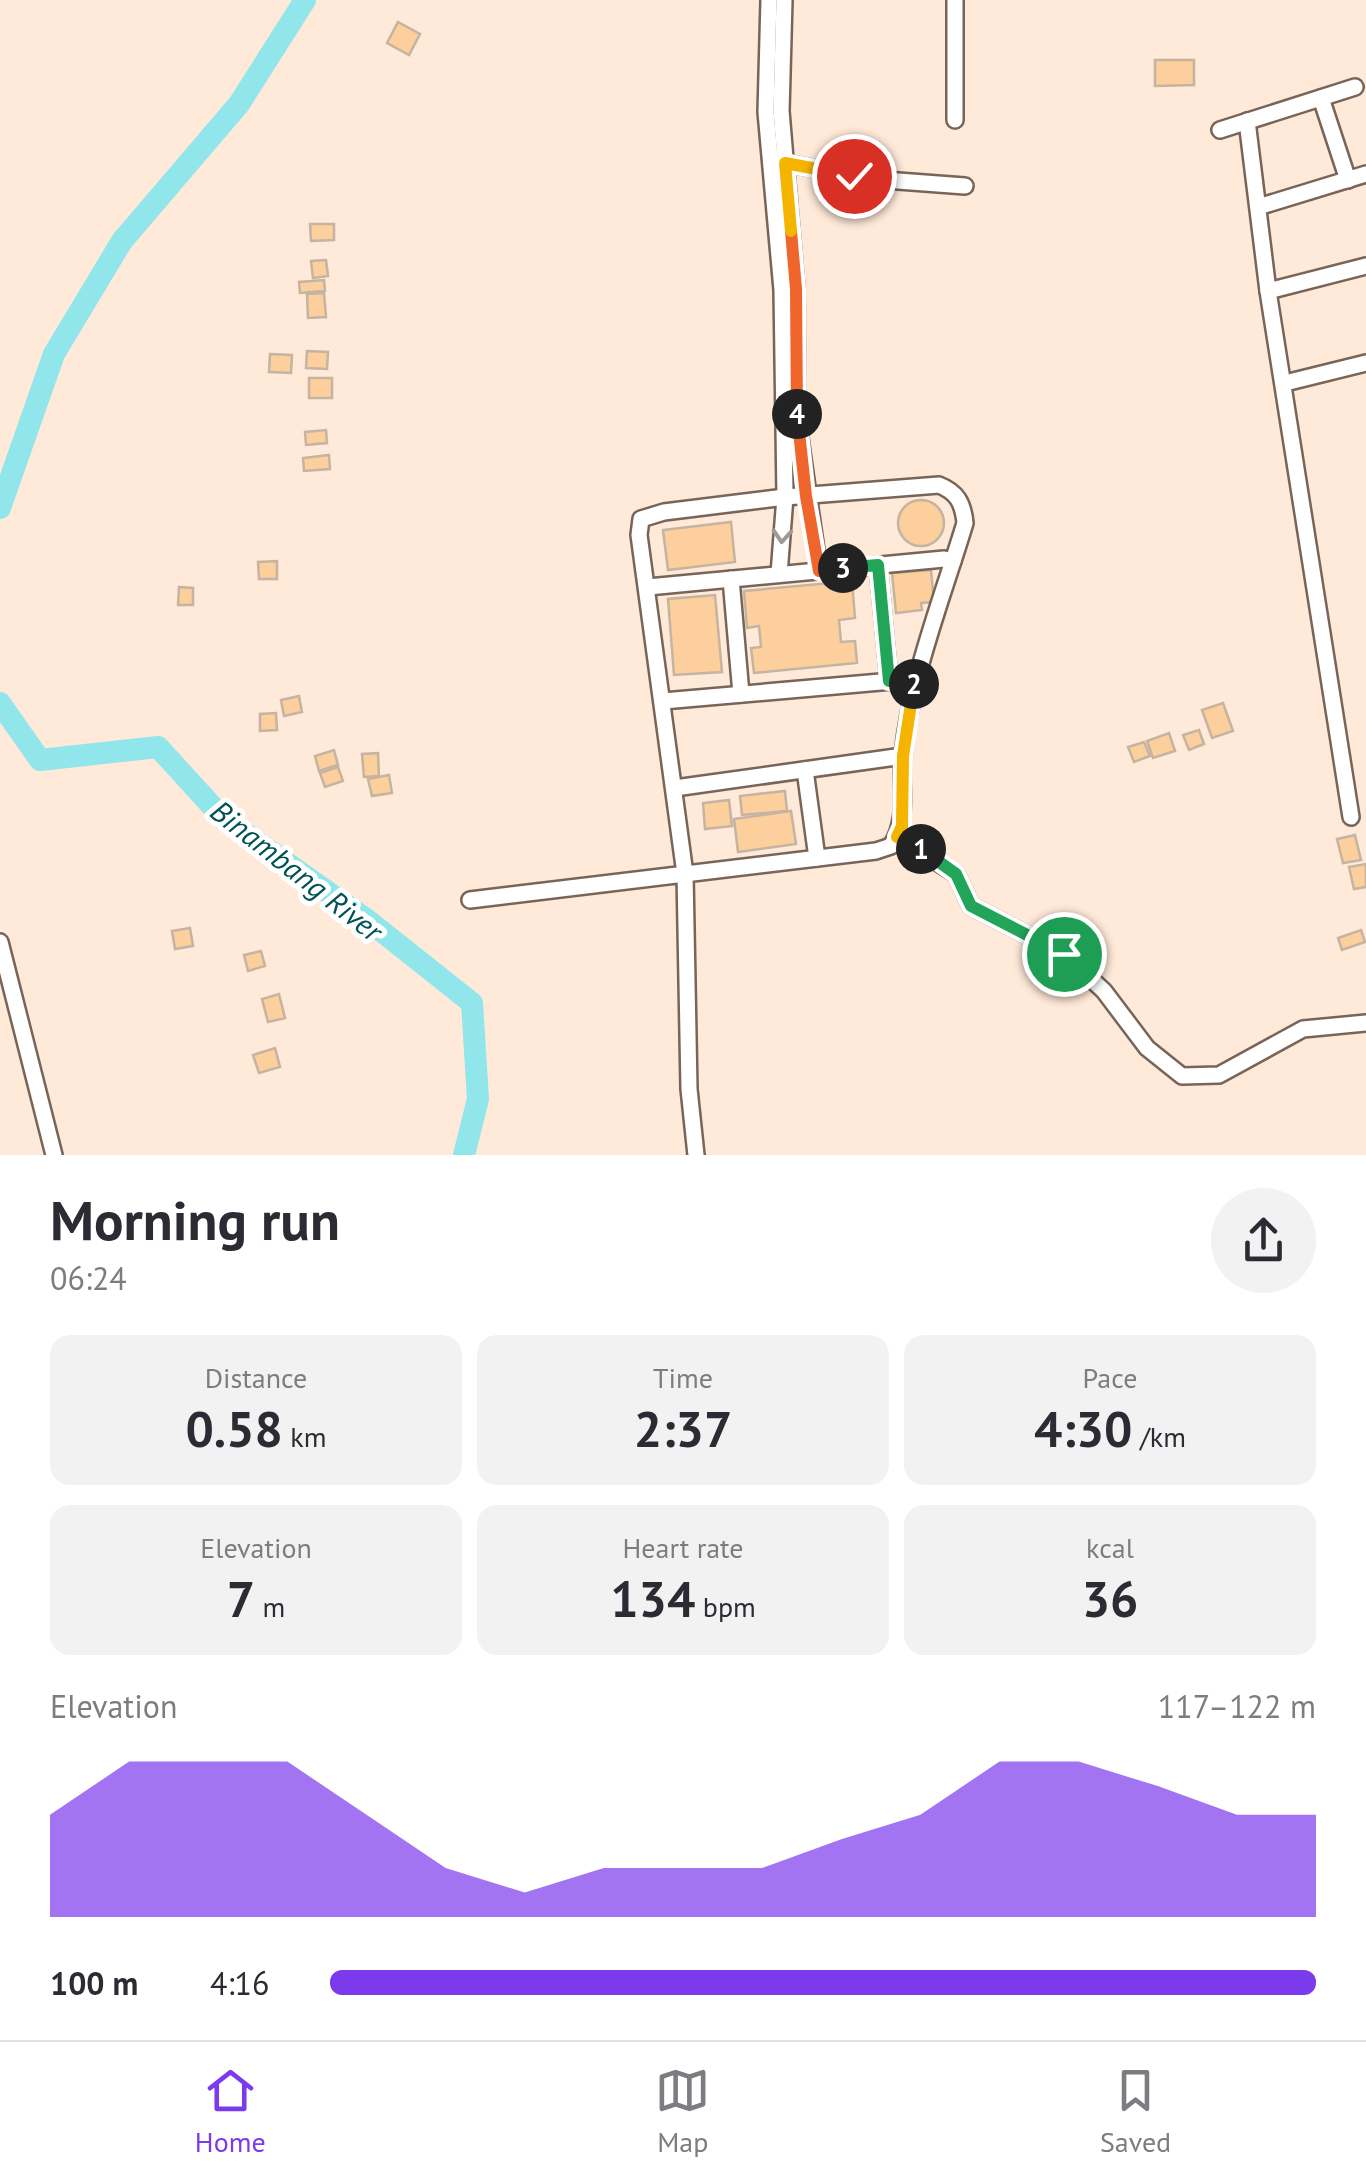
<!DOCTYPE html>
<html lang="en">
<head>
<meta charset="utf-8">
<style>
	body { margin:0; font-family:"PT Sans",sans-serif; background:#f2f2f3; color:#2b2b33; height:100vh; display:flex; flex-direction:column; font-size:38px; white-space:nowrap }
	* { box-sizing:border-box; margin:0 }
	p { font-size:32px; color:#7c7c81 }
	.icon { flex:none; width:55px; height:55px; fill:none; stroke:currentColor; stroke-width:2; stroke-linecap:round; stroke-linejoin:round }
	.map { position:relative; height:1155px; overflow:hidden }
	.details { display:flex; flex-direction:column; background:#fff; flex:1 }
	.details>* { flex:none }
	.pin { position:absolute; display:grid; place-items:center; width:85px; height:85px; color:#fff; margin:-42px; border:5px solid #fff; border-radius:50%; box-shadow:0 2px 10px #0007 }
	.km { position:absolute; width:50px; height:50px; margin:-25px; border-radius:50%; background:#222; color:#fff; font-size:28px; line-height:50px; text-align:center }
	.round { display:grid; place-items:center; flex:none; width:105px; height:105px; border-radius:52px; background:#f2f2f3 }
	.overview { display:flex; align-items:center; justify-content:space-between; height:170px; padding:0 50px }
	h1 { font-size:55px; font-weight:600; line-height:75px }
	.stats { display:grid; grid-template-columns:repeat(3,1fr); gap:15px; height:170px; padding:10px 50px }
	.stats div { display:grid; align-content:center; border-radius:20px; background:#f2f2f3; text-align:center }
	.stats b { font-size:50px; font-weight:600 }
	.stats small { font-size:28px; font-weight:400 }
	.stats p { font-size:28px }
	.chart { height:280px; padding:20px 50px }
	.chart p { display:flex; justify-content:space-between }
	.chart svg { width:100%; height:180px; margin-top:10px; fill:#7c3aed; opacity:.7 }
	ul { padding:0 50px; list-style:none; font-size:32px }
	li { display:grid; grid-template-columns:160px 120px 1fr; align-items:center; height:75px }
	li i { height:25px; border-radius:12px; background:#7c3aed }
	.dock { display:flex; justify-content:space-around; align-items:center; height:140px; border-top:2px solid #e1e1e2; background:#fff; font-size:28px; color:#7c7c81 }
	.dock a { display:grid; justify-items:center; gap:5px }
	.dock .active { color:#7c3aed }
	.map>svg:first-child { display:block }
</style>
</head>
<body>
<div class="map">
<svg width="1366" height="1155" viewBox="0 0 1366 1155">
	<rect width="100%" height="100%" fill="#ffe9d9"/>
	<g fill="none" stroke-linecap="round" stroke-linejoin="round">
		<g stroke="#91e6ec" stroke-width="22">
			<path d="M0,508L54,354L122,241L239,104L305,0"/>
			<path d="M0,703L40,760L158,747L222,817L370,922L472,1003L478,1099L464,1155"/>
		</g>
	</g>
	<g fill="#fccf9d" stroke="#c4b4a1" stroke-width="2.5">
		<path d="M398,22L420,34L409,55L387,43Z"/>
		<path d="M1155,60H1194V85L1155,86Z"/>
		<path d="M310,224H334V240L311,241Z"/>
		<path d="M326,260L328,276L313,278L311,261Z"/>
		<path d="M324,280L325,291L300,293L299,282Z"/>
		<path d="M324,293L326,317L308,318L307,294Z"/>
		<path d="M307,351L328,352L327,369L306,368Z"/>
		<path d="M270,354L292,355L291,373L269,372Z"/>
		<rect x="309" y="378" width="23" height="20"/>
		<path d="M326,430L327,443L306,445L305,432Z"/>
		<path d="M329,455L330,469L304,471L303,458Z"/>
		<circle cx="921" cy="523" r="23"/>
		<path d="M731,522L735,562L668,570L663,530Z"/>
		<path d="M277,561V579H259L258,562Z"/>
		<path d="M931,570L934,602L921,603L922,610L896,613L892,573Z"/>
		<path d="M852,581L855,618L839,620L841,642L855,641L857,663L754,673L751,648L761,647L759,626L747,628L744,591Z"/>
		<path d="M179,587L193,588V605H178Z"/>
		<path d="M715,595L722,672L674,675L668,599Z"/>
		<path d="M299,696L302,712L284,716L281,700Z"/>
		<path d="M1223,703L1233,731L1212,738L1202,710Z"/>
		<path d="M276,713L277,730L260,731V714Z"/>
		<path d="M1199,730L1204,744L1189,750L1183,735Z"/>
		<path d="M1169,733L1175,751L1153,758L1147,741Z"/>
		<path d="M1144,742L1150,756L1134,762L1128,747Z"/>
		<path d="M334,750L338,765L319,771L315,756Z"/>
		<path d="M378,753L379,776L364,777L362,754Z"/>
		<path d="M338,767L343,781L325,787L320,773Z"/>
		<path d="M389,775L392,793L372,796L368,779Z"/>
		<path d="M785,791L787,811L742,815L740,796Z"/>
		<path d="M729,800L732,826L705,829L703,803Z"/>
		<path d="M791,811L796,844L738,852L734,819Z"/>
		<path d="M1355,835L1361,860L1343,863L1337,839Z"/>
		<path d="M1366,864V887L1354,889L1349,867Z"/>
		<path d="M190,928L193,946L175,949L172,931Z"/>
		<path d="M1361,930L1365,942L1342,950L1338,938Z"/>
		<path d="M261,951L265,966L248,971L244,955Z"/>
		<path d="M279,994L285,1018L268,1022L262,999Z"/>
		<path d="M275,1048L280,1067L259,1073L253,1055Z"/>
	</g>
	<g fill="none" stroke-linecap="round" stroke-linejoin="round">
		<g stroke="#786558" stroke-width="20">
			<g id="minor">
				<path d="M769,0L766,112L782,290L785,497L779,574"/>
				<path d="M784,0L781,111L796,289L797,417L819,571"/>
				<path d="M955,0V120"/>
				<path d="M1321,98L1348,180"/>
				<path d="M1247,121L1268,291L1351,817"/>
				<path d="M1220,130L1355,87"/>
				<path d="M785,163L871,179L965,186"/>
				<path d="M1258,207L1366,174"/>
				<path d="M1268,291L1366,266"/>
				<path d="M1285,383L1366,363"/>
				<path d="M878,565L889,681"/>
				<path d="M731,579L741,694"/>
				<path d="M648,587L944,559L953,561"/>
				<path d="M663,701L915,679"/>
				<path d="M805,770L817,858"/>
				<path d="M675,788L903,756"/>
				<path d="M897,837L956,874L971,906L1064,954L1104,991L1147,1048L1182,1076L1219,1075L1303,1029L1366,1023"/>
				<path d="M470,900L876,851L891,846C909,818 900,786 903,755C911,676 942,599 965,523C963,503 957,492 939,485L785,497L664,512L641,519L639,535L685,874L689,1089L696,1155"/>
				<path d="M0,942L54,1155"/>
			</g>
		</g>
		<use href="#minor" stroke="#fff" stroke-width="15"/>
	</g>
	<defs><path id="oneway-chevron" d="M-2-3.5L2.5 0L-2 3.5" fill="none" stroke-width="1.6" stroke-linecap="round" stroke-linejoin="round" transform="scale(2.5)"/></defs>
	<use stroke="#9e9a98" href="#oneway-chevron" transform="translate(782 536) rotate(94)"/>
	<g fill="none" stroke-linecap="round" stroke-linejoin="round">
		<g stroke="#fff" stroke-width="20">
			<path id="split-1" d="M921,849L956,874L971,906L1064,954"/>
		</g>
		<g stroke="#fff" stroke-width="20">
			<path id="split-2" d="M914,684L903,756L902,826L897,837L921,849"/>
		</g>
		<g stroke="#fff" stroke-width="20">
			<path id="split-3" d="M843,568L878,565L889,681L915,679L914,684"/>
		</g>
		<g stroke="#fff" stroke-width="20">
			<path id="split-4" d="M797,414L806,496L819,571L843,568"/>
		</g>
		<g stroke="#fff" stroke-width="20">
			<path id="split-5" d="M791,231L796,289L797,414"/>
		</g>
		<g stroke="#fff" stroke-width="20">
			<path id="split-6" d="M791,231L785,163L854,176"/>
		</g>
		<use href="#split-1" stroke="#22a559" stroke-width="12"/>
		<use href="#split-2" stroke="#f5b400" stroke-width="12"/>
		<use href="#split-3" stroke="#22a559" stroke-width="12"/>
		<use href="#split-4" stroke="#f0652b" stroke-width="12"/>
		<use href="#split-5" stroke="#f0652b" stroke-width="12"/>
		<use href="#split-6" stroke="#f5b400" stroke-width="12"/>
	</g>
	<g text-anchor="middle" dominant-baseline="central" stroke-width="10" stroke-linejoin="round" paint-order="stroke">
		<g font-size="30" font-style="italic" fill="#005256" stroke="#fff">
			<text transform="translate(297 870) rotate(38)">Binambang River</text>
		</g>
	</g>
</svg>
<div class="pin" style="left:1064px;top:954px;background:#1e9e55"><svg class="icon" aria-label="arrive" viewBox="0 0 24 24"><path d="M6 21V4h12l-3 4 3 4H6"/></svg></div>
<div class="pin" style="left:854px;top:176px;background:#d93025"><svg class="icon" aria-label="check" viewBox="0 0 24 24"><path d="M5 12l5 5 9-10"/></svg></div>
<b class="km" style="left:921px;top:849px">1</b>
<b class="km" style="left:914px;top:684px">2</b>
<b class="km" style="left:843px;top:568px">3</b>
<b class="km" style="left:797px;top:414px">4</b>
</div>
<section class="details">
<div class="overview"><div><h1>Morning run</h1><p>06:24</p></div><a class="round"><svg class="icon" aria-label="share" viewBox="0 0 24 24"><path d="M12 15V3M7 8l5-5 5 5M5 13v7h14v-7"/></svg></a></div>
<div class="stats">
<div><p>Distance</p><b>0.58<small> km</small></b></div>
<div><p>Time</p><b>2:37</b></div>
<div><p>Pace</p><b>4:30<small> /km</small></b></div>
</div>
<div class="stats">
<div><p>Elevation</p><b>7<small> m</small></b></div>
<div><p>Heart rate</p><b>134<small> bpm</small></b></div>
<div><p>kcal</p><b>36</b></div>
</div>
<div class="chart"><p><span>Elevation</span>117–122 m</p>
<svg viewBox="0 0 160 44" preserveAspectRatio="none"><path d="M0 44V19L10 6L20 6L30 6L40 19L50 32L60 38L70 32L80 32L90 32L100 25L110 19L120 6L130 6L140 12L150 19L160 19V44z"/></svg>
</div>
<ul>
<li><b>100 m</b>4:16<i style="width:100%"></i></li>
</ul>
</section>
<nav class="dock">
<a class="active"><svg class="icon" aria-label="home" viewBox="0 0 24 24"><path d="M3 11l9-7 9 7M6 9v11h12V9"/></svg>Home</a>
<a><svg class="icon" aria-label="map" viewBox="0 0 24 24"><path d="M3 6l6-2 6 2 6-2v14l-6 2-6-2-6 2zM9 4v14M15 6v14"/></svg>Map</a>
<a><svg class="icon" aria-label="saved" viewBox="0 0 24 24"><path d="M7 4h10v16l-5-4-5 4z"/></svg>Saved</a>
</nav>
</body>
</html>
